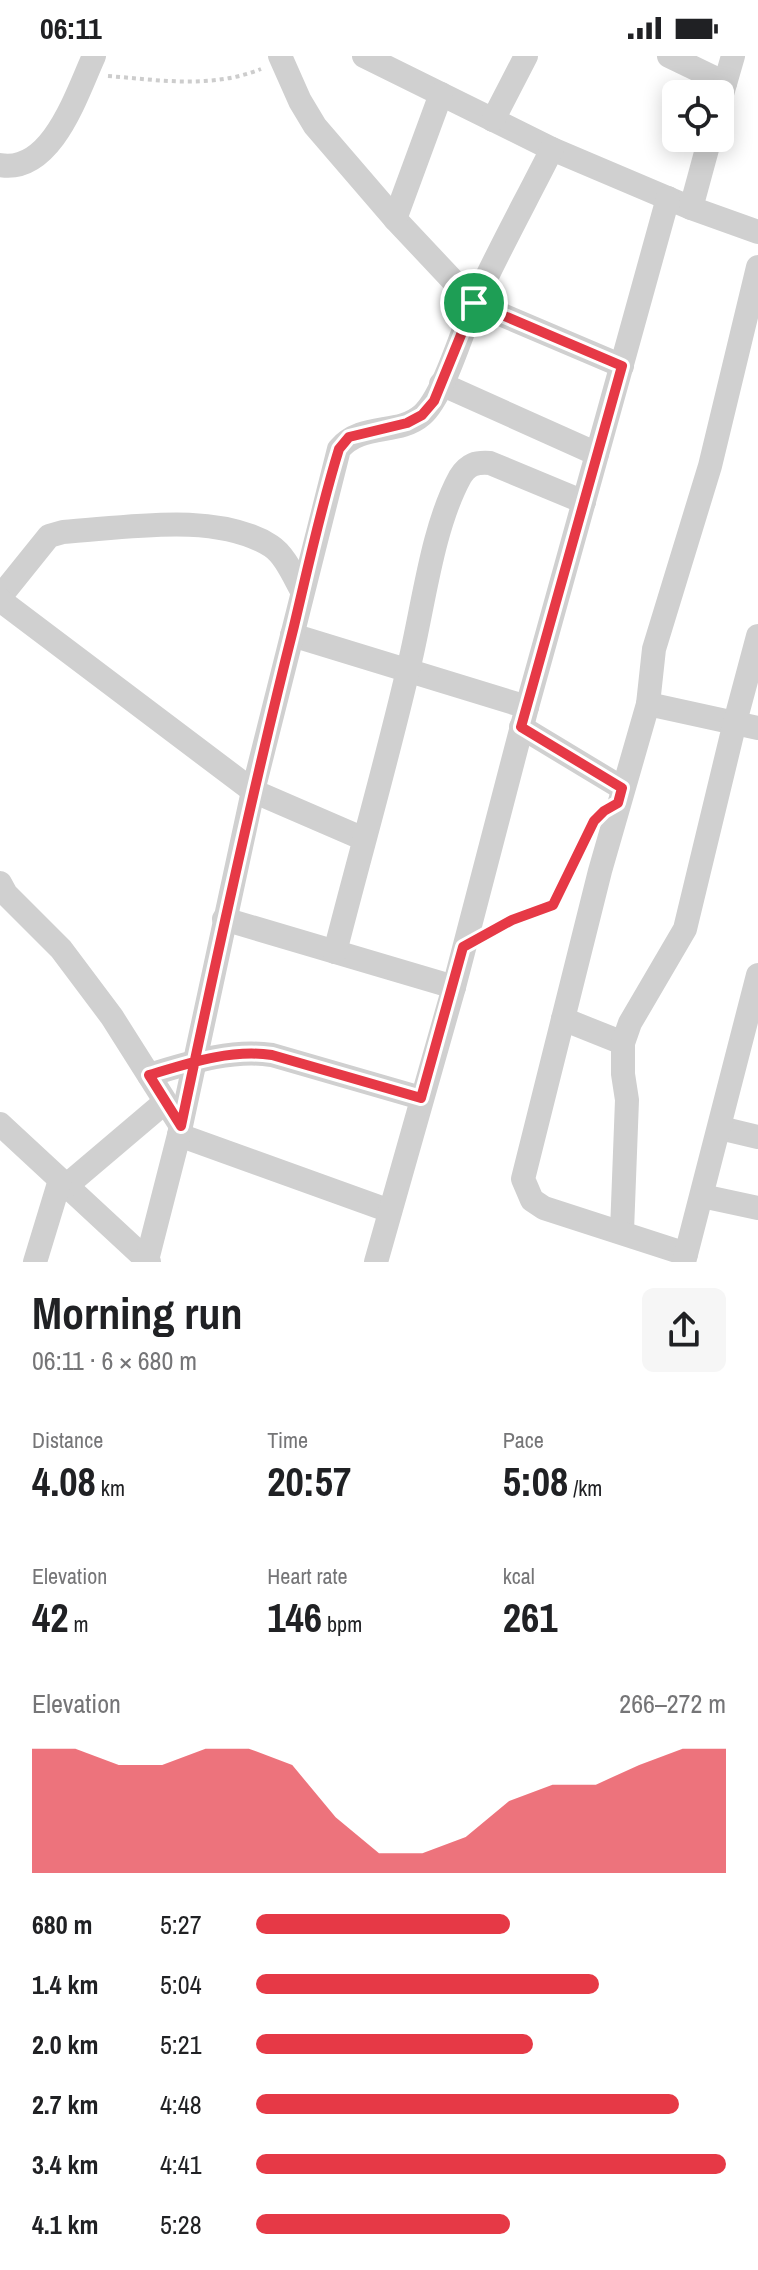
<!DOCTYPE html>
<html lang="en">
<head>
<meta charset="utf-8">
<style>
	body { margin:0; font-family:"Archivo Narrow",sans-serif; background:#f6f6f6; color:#202124; height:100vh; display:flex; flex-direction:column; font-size:30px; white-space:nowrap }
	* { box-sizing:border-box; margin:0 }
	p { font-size:26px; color:#757577 }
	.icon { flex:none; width:44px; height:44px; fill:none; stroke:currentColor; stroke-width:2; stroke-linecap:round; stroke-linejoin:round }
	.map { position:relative; height:1206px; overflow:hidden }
	.details { display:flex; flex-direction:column; background:#fff; flex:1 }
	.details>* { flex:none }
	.fabs { position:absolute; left:662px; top:24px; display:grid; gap:16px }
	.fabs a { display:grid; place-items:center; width:72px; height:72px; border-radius:12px; background:#fff; box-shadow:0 4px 20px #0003; font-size:40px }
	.pin { position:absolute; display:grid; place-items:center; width:68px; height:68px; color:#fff; margin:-34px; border:4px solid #fff; border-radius:50%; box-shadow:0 2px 8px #0007 }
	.round { display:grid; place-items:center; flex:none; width:84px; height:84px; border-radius:12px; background:#f6f6f6 }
	.headline { display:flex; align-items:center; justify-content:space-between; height:136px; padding:0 32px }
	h1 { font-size:44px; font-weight:800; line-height:60px }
	.metrics { display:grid; grid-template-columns:repeat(3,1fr); gap:12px; height:136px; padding:8px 32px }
	.metrics div { display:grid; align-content:center }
	.metrics b { font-size:40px; font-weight:800 }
	.metrics small { font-size:22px; font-weight:400 }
	.metrics p { font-size:22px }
	.chart { height:224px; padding:16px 32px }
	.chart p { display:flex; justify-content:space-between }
	.chart svg { width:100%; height:144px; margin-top:8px; fill:#e63946; opacity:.7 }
	ul { padding:0 32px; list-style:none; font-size:26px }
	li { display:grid; grid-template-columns:128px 96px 1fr; align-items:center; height:60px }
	li i { height:20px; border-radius:10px; background:#e63946 }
	.status { display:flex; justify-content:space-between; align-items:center; height:56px; padding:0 40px; background:#fff; direction:ltr }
	.status svg { height:22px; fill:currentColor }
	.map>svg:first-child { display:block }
</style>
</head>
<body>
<div class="status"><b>06:11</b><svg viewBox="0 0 49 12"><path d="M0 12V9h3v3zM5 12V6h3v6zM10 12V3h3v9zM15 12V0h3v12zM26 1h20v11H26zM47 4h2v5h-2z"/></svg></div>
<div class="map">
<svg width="758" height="1206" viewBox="0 0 758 1206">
	<rect width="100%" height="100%" fill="#fff"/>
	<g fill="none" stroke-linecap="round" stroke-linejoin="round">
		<g stroke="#cdcdcd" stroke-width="4" stroke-dasharray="4 4" stroke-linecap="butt">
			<path d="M108,20C160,24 211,33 261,13"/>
			<path d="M493,874L512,864L553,849L580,794"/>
		</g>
		<g stroke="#d0d0d0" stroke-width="24">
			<path d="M280,0L300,45L315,70L395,163L474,247L622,310"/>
			<path d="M364,0L552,93L691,152L758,176"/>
			<path d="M669,0L725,27"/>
			<path d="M720,45L733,0"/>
			<path d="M493,64L526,0"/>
			<path d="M0,109C52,118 77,37 94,0"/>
			<path d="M691,152L710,82"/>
			<path d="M395,163L441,38"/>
			<path d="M441,328L597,398"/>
			<path d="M0,541L49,480L63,476C125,472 216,455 271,490C285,499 294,521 302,535"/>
			<path d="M0,544L253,735L364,783"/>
			<path d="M292,579L527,651"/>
			<path d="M648,648L758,672"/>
			<path d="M521,671L622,732"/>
			<path d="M0,827L6,838L61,893L112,961L181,1070"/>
			<path d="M224,863L454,931"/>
			<path d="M335,896C359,802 386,708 408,614C423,555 431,474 460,421C468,408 476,406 490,407L584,446"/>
			<path d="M563,963L623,987"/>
			<path d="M149,1019C189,1007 230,993 272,999L421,1042"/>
			<path d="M0,1068L149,1206"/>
			<path d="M720,1072L758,1081"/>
			<path d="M179,1079L390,1155"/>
			<path d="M66,1130L165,1046"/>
			<path d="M702,1140L758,1152"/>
			<path d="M622,1175L627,1044L623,1018V987L630,967L685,873L735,666L758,580"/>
			<path d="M686,1198L544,1152L532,1144L523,1123L600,815L648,648L654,593L710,410L758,211"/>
			<path d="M147,1204L179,1079L253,735L339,393C362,366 398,380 422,359C443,341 462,275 474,248C498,195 526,145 552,93"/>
			<path d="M35,1206L60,1124"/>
			<path d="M376,1206L454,931L527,651L668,142"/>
			<path d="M684,1206L758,919"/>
		</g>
	</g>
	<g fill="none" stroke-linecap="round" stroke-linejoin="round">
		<g stroke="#fff" stroke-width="16">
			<path id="route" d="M474,247L434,345L422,359L407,367L349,381L339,393C321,451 308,511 294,570C252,736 216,903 181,1070L149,1019C189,1007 230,993 272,999L421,1042L463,891L512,864L553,849L594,765L604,755L618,747L622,732L521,671L622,310L474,247"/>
		</g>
		<use href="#route" stroke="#e63946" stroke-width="10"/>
	</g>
</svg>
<div class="fabs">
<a><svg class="icon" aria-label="locate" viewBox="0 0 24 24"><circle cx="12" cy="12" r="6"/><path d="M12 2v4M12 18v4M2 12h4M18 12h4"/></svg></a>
</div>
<div class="pin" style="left:474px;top:247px;background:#1e9e55"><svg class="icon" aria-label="arrive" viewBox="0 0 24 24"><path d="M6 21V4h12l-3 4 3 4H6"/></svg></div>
</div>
<section class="details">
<div class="headline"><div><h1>Morning run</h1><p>06:11 · 6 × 680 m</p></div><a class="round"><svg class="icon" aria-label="share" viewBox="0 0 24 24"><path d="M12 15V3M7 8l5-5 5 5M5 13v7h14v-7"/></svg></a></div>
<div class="metrics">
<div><p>Distance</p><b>4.08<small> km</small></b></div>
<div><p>Time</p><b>20:57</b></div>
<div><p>Pace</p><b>5:08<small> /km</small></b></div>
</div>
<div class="metrics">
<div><p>Elevation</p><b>42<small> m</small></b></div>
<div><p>Heart rate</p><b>146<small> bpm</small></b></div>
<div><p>kcal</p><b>261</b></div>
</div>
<div class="chart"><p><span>Elevation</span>266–272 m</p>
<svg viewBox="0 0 160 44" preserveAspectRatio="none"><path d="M0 44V6L10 6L20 11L30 11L40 6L50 6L60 11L70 27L80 38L90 38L100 33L110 22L120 17L130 17L140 11L150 6L160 6V44z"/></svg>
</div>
<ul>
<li><b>680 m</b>5:27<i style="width:54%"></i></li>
<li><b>1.4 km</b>5:04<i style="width:73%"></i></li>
<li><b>2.0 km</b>5:21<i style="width:59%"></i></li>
<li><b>2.7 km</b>4:48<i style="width:90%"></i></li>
<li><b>3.4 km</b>4:41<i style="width:100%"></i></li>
<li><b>4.1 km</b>5:28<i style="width:54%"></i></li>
</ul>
</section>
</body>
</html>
